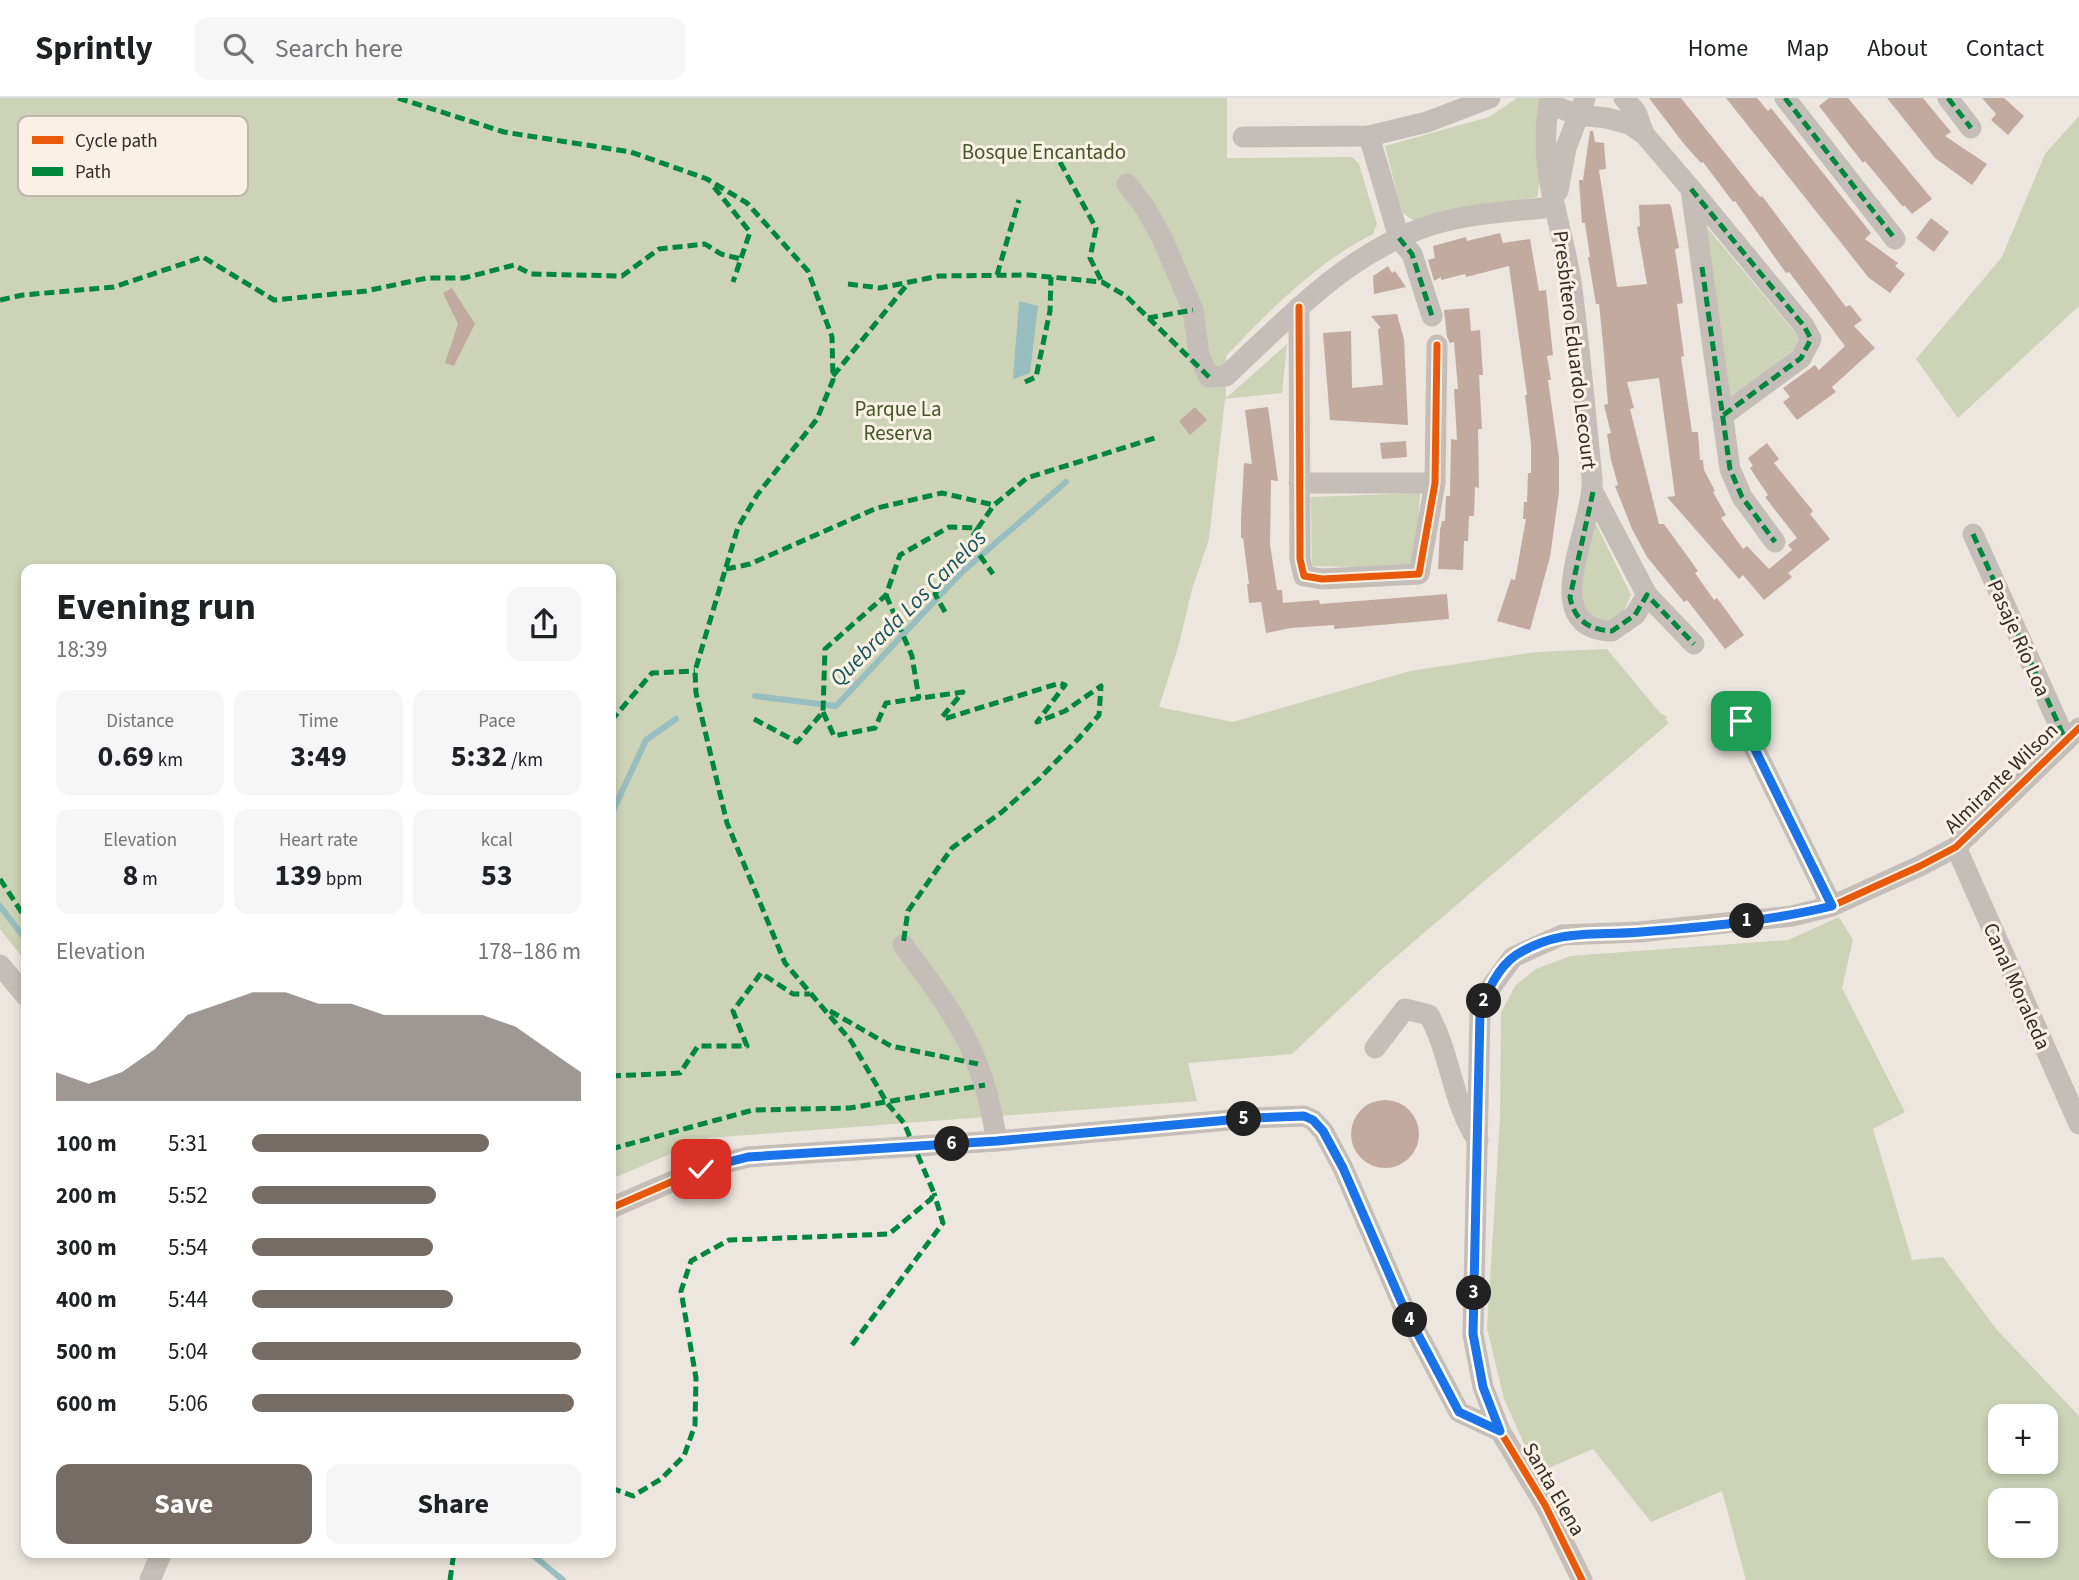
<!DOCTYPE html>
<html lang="en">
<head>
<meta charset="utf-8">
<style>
	body { margin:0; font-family:"Source Sans 3",sans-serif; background:#f6f6f6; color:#202124; height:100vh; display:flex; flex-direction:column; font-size:26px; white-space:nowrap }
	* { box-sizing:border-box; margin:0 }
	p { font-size:23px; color:#757577 }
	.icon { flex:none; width:38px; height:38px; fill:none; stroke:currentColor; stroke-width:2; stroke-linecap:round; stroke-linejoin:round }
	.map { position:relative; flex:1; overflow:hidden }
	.panel { position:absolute; left:21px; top:466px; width:595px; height:994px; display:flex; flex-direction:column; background:#fff; border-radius:14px; box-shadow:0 4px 10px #0003 }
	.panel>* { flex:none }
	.tools { position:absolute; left:1988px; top:1306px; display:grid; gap:14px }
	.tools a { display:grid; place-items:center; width:70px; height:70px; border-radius:14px; background:#fff; box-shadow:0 4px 10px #0003; font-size:35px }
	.pin { position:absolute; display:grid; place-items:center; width:60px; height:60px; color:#fff; margin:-30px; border-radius:14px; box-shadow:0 4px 10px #0006 }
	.km { position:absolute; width:35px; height:35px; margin:-18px; border-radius:50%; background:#222; color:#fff; font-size:19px; line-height:35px; text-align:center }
	.round { display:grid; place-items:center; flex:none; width:74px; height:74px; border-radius:14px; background:#f6f6f6 }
	.overview { display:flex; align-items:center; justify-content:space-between; height:119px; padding:0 35px }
	h1 { font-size:38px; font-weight:700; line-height:52px }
	.figures { display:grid; grid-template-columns:repeat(3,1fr); gap:10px; height:119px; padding:7px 35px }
	.figures div { display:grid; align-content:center; border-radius:14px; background:#f6f6f6; text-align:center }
	.figures b { font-size:30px; font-weight:700 }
	.figures small { font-size:19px; font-weight:400 }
	.figures p { font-size:19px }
	.chart { height:196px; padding:14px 35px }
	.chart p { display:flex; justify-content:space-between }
	.chart svg { width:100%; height:126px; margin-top:7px; fill:#766c66; opacity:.7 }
	.action { display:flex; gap:14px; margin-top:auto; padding:14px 35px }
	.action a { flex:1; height:80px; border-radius:14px; background:#766c66; color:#fff; font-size:28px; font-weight:700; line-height:80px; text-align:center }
	.action a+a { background:#f6f6f6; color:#202124 }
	ul { padding:0 35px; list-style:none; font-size:23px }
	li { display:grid; grid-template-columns:112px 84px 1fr; align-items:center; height:52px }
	li i { height:18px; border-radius:9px; background:#766c66 }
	header { display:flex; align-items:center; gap:42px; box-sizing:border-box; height:98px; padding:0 35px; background:#fff; border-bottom:2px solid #e0e0e0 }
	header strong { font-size:33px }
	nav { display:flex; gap:38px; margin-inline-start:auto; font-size:24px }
	.search { width:490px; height:63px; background:#f6f6f6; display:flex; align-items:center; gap:18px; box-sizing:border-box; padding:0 24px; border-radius:14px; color:#757577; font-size:26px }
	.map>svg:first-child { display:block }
</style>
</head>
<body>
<header>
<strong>Sprintly</strong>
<div class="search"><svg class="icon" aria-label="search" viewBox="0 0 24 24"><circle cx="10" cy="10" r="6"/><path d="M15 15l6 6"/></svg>Search here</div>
<nav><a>Home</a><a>Map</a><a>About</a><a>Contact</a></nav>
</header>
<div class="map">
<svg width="2079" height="1482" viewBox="0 0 2079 1482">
	<rect width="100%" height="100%" fill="#ede6de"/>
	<g fill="#cdd3b7" fill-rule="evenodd">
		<path d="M0,0H1227V60L1352,59L1359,66L1377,126L1373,136C1317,164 1269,213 1226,258V300L1287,246L1282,295L1225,301L1209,441L1192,491L1179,546L1159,609L1233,624L1410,573L1536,554L1607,551L1660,615L1668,619L1665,621L1669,625L1383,870L1292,956L1188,965L1197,1003L708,1040L611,1081V471H26V864L0,831Z"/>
		<path d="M1517,0H1545C1542,12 1536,26 1535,38C1534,59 1543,78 1537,99L1470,110L1415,124L1402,114L1385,48L1489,19Z"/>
		<path d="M2079,18V208L1958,320L1916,261L2002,159L2045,56Z"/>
		<path d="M1705,127L1803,244L1730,302Z"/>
		<path d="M1420,395L1416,462L1402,470L1312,468L1311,399Z"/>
		<path d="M1593,420L1631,497L1623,515L1610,523L1590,520L1578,501Z"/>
		<path d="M1839,819L1853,842L1842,890L1905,1014L1873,1031L1912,1162L1943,1159L1997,1232L2079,1318V1482H1746L1722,1393L1651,1424L1593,1351L1537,1375L1504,1301L1487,1230L1500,1020L1501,915L1515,888L1536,871L1570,858L1788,842ZM2000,1318H2046V1363H2000ZM2000,1402H2046V1447H2000Z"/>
	</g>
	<path fill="#99bebf" d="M1019,203L1038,208L1030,275L1013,281Z"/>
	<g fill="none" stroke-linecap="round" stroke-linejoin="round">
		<g stroke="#99bebf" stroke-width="6">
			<path d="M755,598L836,608L961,475L1066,384"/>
			<path d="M611,717L646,642L676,621"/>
			<path d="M0,808L26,842"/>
			<path d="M529,1454L563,1482"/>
		</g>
	</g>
	<g fill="#c2aa9f">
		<path d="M1649,0H1681L1760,99L1762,98L1846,209L1850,207L1862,222L1854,228L1875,250L1832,289L1836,294L1797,322L1783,304L1790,299L1783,290L1815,267L1819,272L1845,248L1789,174L1786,175L1735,103L1733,104L1703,64L1701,65L1684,46Z"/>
		<path d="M1726,0H1757L1768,13L1771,10L1871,135L1865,141L1898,165L1895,168L1905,176L1890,195L1869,180Z"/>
		<path d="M1829,0H1848L1932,101L1912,116L1904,107L1903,109L1865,63L1863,65L1819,8Z"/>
		<path d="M1887,0H1923L1951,34L1945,38L1987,66L1972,87L1935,60Z"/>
		<path d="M1982,0H2004L2024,18L2008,37L1991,22L1996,16Z"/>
		<path d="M1590,33H1593L1595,44L1604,45L1606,71L1599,72L1617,189L1647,186L1637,129L1640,128L1639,107L1669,106L1671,108L1679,150L1675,151L1683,205L1677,206L1684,258L1681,259L1692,334H1698L1700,362H1703L1704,372L1715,393L1713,394L1726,417L1721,420L1743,451L1747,448L1769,471L1792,452L1788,447L1797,440L1765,399L1768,397L1750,370L1753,368L1748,360L1767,345L1779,361L1774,365L1813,413L1810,416L1830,441L1788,475L1792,479L1764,502L1743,477L1739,481L1667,399L1675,398L1659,280L1627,284L1634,310L1630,311L1659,426H1664L1698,473L1695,475L1714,502L1717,500L1744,537L1725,551L1687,502L1684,504L1647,459L1632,431L1615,388L1618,387L1611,362L1607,336L1611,335L1604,307L1608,306L1603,245L1599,206H1596L1588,159H1590L1585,125H1582L1579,82H1583Z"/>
		<path d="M1931,120L1949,134L1934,154L1916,140Z"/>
		<path d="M1500,135L1503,145L1530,141L1539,193L1546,192L1553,257L1547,258L1551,282H1548L1559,360V394L1550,459L1530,532L1497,523L1511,481L1515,482L1526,421H1523L1524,404H1527L1528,375H1531V346L1525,297H1527L1509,168L1466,179L1465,176L1441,182V179L1434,183L1428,162L1435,160L1433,148L1466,139L1467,143Z"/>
		<path d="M1388,168L1392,175L1395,173L1406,189L1374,196L1373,178Z"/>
		<path d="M452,190L475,226L454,268L445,265L458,226L443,195Z"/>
		<path d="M1469,210L1471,233L1480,232L1483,277H1479L1482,331H1478L1479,390L1475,389L1474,418H1469L1468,443H1464L1463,472L1438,471L1440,432L1442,423H1445L1446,398H1450L1451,341L1457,342L1454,291H1458L1454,244L1450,245L1447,239L1444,212Z"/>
		<path d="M1397,216L1404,241L1408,327L1330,322L1323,235L1351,233L1352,290L1383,287L1378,231L1381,230L1371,218Z"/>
		<path d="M1195,309L1207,322L1190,337L1179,323Z"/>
		<path d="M1268,309L1278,383L1271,382L1270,446L1277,492H1282L1283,505L1319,502L1320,506L1447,496L1449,521L1334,531V527L1291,530L1266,535L1261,504L1249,505L1247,486H1249L1243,440H1241V421L1244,365L1252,366L1245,312Z"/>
		<path d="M1406,343L1407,359L1382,361L1380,345Z"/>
		<circle cx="1385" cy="1036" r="34"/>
	</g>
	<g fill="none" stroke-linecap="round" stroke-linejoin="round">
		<g stroke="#c5beb8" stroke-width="21">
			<path d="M1551,0C1534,61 1562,124 1571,184C1580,249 1585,315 1592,380C1596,425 1533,531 1612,533L1635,517L1647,497"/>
			<path d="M1624,0L1636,14L1644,36"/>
			<path d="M1785,0L1895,141"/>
			<path d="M1948,0L1971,30"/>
			<path d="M1549,6L1578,17L1607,20L1629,26L1644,36L1691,91L1730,371L1742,399L1775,444"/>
			<path d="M1369,38L1399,140L1412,156L1432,218"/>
			<path d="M1243,39L1369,38L1427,24L1490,0"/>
			<path d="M1127,86L1146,111L1162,140L1193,212L1199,257L1209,279L1226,278C1288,220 1346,156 1428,128C1468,115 1514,113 1555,109"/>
			<path d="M1691,91L1804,228L1811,241L1801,260L1722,318"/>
			<path d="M1558,93L1566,50L1585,0"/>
			<path d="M1299,209L1300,461L1304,478L1322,481L1419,476L1435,385L1437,247"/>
			<path d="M1299,385H1435"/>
			<path d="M1593,394L1647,497L1694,546"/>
			<path d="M1973,436L2066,643"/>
			<path d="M1741,623L1832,808"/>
			<path d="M1956,749L2079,1026"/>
			<path d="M903,847C931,885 962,924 978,968C988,993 992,1018 997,1043"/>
			<path d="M0,867L26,898"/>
			<path d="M1375,950L1405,911L1429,917C1451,957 1452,1005 1478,1043"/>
			<path d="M611,1110L701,1071L748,1059L997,1043L1251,1020L1304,1018L1313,1022L1323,1033L1343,1070L1404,1210L1459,1314L1500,1333"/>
			<path d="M150,1482L162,1454"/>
			<path d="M1582,1482L1545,1407L1500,1333L1483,1289L1473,1236L1480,915L1486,896L1513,859L1562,837L1639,834L1792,818L1832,808L1920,768L1956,749L2079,630"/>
		</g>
		<g stroke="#00873e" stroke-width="5" stroke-dasharray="10 5" stroke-linecap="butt">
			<path d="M398,0L504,34L631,54L707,81L747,105L808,173L832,239L833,282L817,321L757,397L738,429L695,573L696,595L727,725L785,865L851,943L887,1005L904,1025L934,1095L931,1101L889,1136L729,1142L691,1163L681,1193L696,1280L695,1327L684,1358L661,1381L633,1398L611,1390"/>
			<path d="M1785,0L1895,141"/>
			<path d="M1948,0L1971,30"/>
			<path d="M1060,64L1096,130L1090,160L1102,184"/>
			<path d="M714,89L750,134L733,184"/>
			<path d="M1691,91L1804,228L1811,241L1801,260L1722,318"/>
			<path d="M1399,140L1412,156L1432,218"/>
			<path d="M1702,169L1730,371L1742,399L1775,444"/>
			<path d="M997,177L1019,102"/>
			<path d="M848,186L880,190L939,178L1029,177L1102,184L1126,198L1209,279"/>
			<path d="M0,202L23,197L114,189L203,159L274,202L366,193L427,180H464L514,167L531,176L622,178L659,151L705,146L721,156L741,161"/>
			<path d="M1148,220L1193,212"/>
			<path d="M833,278L910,183"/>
			<path d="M1025,284L1036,279L1050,213L1051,179"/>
			<path d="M1593,394L1570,499C1574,522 1589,532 1612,533L1635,517L1647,497L1694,546"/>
			<path d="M1973,436L2066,643"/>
			<path d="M971,445L993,476"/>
			<path d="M726,471L750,466L877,410L942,395L994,407"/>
			<path d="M886,497L912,558L919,601"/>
			<path d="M945,514L935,496L978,430"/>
			<path d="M823,614L834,638L875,630L886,605L963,594L942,619L947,620L1060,585L1065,587L1037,624L1065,613L1101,588L1099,617L1078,641L1039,681L1002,714L952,750L908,813L903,847"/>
			<path d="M754,621L797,644L823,614L825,551L886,497L900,457L949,429L978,430L994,407L1027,380L1158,339"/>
			<path d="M611,623L652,575L695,573"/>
			<path d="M1741,623L1832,808"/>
			<path d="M0,781L26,821"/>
			<path d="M830,913L891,948L978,966"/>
			<path d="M611,978L680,975L698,948H747L733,913L761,875L793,896H810"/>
			<path d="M611,1051L753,1012L850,1010L985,987"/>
			<path d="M852,1247L943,1125L934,1095"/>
			<path d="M450,1482L454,1454"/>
		</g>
		<g stroke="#faf1e5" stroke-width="11">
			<g id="cycleway">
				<path d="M1299,209L1300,461L1304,478L1322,481L1419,476L1435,385L1437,247"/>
				<path d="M611,1110L701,1071L748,1059L997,1043L1251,1020L1304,1018L1313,1022L1323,1033L1343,1070L1404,1210L1459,1314L1500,1333"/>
				<path d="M1582,1482L1545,1407L1500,1333L1483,1289L1473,1236L1480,915L1486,896L1513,859L1562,837L1639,834L1792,818L1832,808L1920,768L1956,749L2079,630"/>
			</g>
		</g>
		<use href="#cycleway" stroke="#e8590c" stroke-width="7"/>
	</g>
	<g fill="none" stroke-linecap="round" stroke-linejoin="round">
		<g stroke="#fff" stroke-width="14">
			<path id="route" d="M701,1071L748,1059L997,1043L1251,1020L1304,1018L1313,1022L1323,1033L1343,1070L1404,1210L1459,1314L1500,1333L1483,1289L1473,1236L1480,915C1486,895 1498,869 1516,857C1560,830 1593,838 1641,834C1705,829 1770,823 1832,808L1741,623"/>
		</g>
		<use href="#route" stroke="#1a73e8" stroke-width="9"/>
	</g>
	<g text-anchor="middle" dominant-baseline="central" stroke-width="6" stroke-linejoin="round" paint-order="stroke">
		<g font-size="21" fill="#445628" stroke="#faf1e5">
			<text x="1044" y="54">Bosque Encantado</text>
			<text x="898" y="311">Parque La<tspan x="898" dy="24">Reserva</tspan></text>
		</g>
		<g font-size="21" fill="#362b26" stroke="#faf1e5">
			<text transform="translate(1575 252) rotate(83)">Presbítero Eduardo Lecourt</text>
			<text transform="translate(2019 540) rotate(66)">Pasaje Río Loa</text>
			<text transform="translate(2001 680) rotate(-44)">Almirante Wilson</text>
			<text transform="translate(2017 888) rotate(66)">Canal Moraleda</text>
			<text transform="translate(1554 1391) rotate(60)">Santa Elena</text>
		</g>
		<g font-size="23" font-style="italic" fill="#19545a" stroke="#faf1e5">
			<text transform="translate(908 510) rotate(-45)">Quebrada Los Canelos</text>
		</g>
	</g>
	<rect x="18" y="18" width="230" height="80" rx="10" fill="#faf1e5" stroke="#bfb6ac" stroke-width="2"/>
	<rect x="32" y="38" width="31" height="8" fill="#e8590c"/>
	<rect x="32" y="69" width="31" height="9" fill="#00873e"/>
	<g font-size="19" fill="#362b26">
		<text x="75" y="49">Cycle path</text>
		<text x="75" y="80">Path</text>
	</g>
</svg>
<div class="tools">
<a>+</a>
<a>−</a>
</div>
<div class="pin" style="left:1741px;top:623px;background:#1e9e55"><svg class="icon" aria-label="arrive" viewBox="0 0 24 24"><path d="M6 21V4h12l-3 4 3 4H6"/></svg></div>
<div class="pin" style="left:701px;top:1071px;background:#d93025"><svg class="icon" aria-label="check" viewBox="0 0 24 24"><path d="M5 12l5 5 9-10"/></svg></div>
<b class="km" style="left:1747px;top:823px">1</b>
<b class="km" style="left:1484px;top:903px">2</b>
<b class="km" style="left:1474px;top:1195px">3</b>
<b class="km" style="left:1410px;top:1222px">4</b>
<b class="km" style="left:1244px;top:1021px">5</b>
<b class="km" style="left:952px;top:1046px">6</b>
<section class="panel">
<div class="overview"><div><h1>Evening run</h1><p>18:39</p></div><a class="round"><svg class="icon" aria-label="share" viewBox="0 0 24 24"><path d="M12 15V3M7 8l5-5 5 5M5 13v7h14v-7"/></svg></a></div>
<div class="figures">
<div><p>Distance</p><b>0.69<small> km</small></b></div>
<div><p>Time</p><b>3:49</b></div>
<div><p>Pace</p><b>5:32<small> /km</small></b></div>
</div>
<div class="figures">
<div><p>Elevation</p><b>8<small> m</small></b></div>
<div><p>Heart rate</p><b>139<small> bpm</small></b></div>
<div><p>kcal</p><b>53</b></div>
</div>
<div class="chart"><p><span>Elevation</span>178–186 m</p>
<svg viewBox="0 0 160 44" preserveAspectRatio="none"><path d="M0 44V34L10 38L20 34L30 26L40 14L50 10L60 6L70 6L80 10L90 10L100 14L110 14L120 14L130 14L140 18L150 26L160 34V44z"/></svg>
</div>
<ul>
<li><b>100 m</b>5:31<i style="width:72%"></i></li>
<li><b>200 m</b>5:52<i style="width:56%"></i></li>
<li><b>300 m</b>5:54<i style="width:55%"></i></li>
<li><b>400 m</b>5:44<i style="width:61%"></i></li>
<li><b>500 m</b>5:04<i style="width:100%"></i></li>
<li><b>600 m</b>5:06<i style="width:98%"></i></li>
</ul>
<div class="action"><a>Save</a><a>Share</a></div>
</section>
</div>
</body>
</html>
